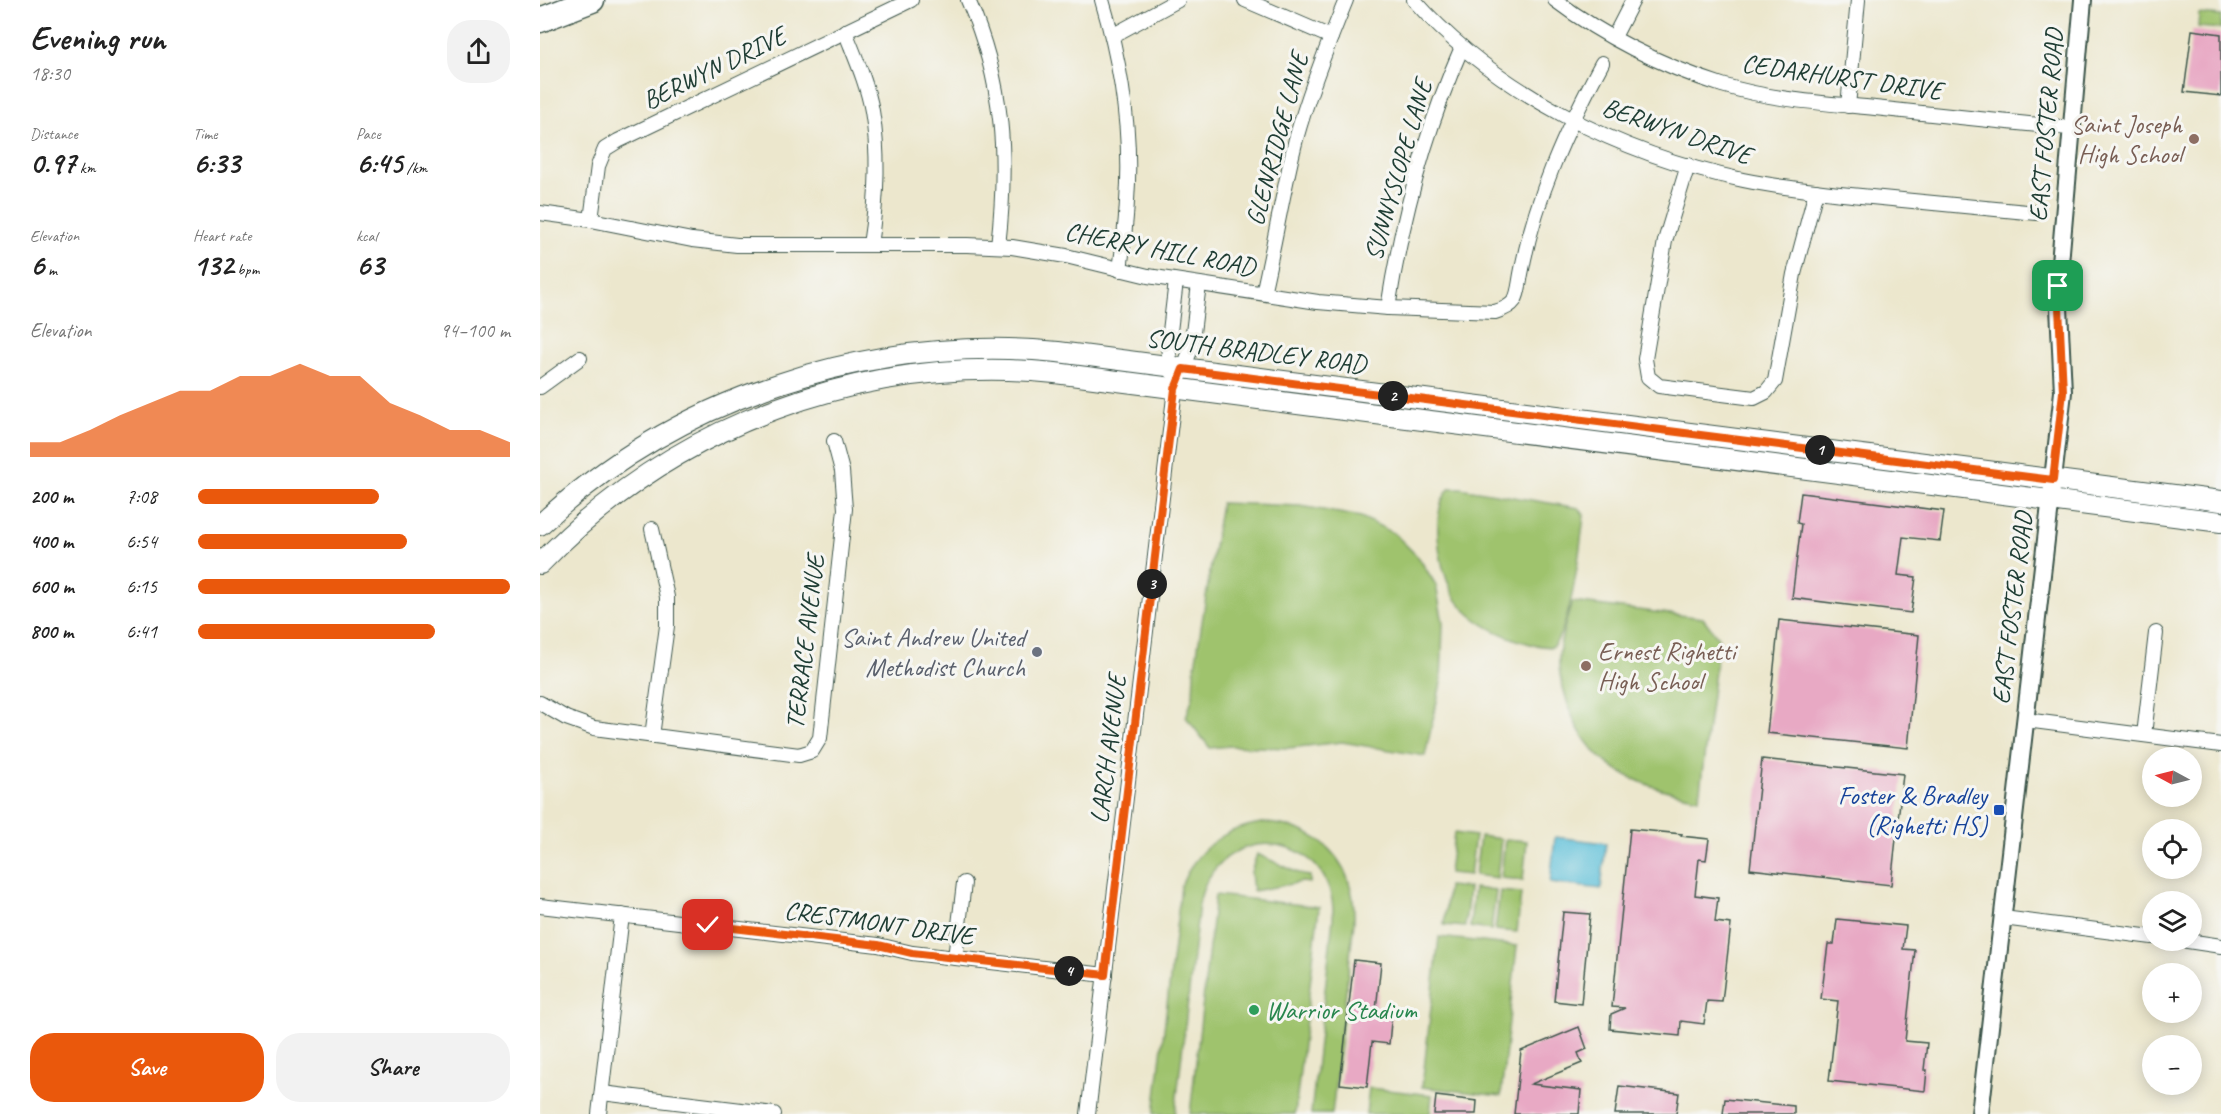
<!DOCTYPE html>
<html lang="en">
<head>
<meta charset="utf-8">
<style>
	body { margin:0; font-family:Caveat,sans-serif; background:#f2f2f2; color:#222; height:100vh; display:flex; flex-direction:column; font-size:22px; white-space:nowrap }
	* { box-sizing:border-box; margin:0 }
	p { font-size:20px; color:#767676 }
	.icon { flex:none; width:33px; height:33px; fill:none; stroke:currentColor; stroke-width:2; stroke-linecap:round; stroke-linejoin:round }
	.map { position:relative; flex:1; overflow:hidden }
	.drawer { display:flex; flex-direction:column; background:#fff; width:540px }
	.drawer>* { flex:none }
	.needle { width:39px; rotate:277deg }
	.buttons { position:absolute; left:1602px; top:747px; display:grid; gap:12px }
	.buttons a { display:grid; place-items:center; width:60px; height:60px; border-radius:50%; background:#fff; box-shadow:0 3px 15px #0003; font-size:30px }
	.pin { position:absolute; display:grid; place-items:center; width:51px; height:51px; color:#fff; margin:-26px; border-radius:12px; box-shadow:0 3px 9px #0006 }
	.km { position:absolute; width:30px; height:30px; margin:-15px; border-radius:50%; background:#222; color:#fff; font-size:16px; line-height:30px; text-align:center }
	.round { display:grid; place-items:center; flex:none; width:63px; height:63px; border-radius:24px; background:#f2f2f2 }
	.overview { display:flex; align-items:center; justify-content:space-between; height:102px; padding:0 30px }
	h1 { font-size:33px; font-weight:600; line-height:45px }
	.metrics { display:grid; grid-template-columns:repeat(3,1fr); gap:9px; height:102px; padding:6px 30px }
	.metrics div { display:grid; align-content:center }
	.metrics b { font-size:30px; font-weight:600 }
	.metrics small { font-size:16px; font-weight:400 }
	.metrics p { font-size:16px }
	.chart { height:168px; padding:12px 30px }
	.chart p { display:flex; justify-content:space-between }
	.chart svg { width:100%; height:108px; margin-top:6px; fill:#ea580c; opacity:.7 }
	.cta { display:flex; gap:12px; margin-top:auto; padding:12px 30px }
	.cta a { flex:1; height:69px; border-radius:24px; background:#ea580c; color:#fff; font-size:24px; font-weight:600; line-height:69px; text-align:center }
	.cta a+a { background:#f2f2f2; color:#222 }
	ul { padding:0 30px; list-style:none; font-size:20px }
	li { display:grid; grid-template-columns:96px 72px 1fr; align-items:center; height:45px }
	li i { height:15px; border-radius:8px; background:#ea580c }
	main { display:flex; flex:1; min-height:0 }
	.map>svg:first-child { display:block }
</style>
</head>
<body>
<main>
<section class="drawer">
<div class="overview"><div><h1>Evening run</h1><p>18:30</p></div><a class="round"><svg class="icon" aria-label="share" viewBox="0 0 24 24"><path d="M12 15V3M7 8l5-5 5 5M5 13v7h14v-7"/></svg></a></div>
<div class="metrics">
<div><p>Distance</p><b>0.97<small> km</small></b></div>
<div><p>Time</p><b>6:33</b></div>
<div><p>Pace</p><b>6:45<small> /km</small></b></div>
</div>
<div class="metrics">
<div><p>Elevation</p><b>6<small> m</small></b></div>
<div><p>Heart rate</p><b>132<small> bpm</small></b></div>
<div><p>kcal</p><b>63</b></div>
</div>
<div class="chart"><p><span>Elevation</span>94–100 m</p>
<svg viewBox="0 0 160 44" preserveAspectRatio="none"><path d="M0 44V38L10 38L20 33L30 27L40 22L50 17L60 17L70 11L80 11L90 6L100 11L110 11L120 22L130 27L140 33L150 33L160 38V44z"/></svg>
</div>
<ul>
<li><b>200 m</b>7:08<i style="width:58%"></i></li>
<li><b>400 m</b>6:54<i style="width:67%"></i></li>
<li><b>600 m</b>6:15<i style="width:100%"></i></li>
<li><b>800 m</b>6:41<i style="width:76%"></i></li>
</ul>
<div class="cta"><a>Save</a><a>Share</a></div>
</section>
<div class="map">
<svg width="1681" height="1114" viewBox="0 0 1681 1114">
	<rect width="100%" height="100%" fill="#f6f6f2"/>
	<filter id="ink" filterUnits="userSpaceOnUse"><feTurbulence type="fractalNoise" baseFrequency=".0167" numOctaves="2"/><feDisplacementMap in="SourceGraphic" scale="12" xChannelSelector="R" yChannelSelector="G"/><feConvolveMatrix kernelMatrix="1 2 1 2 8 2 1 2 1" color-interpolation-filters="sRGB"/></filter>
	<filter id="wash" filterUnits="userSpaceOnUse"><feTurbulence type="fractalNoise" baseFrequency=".008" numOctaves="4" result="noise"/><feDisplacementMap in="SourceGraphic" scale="24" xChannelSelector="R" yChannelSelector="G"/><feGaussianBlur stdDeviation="1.35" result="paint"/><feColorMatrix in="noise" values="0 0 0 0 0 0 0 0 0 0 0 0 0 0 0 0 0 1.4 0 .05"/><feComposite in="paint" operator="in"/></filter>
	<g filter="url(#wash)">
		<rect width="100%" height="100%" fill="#ece7cd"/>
		<g fill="#9fc36d" stroke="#5f8050" stroke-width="1.5">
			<path d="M1659,14L1681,16V29L1658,27Z"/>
			<path d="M910,488H920L1039,508L1044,515C1041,542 1031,630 1012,647C978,645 930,625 913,594C904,576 899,556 898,536C897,519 899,500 910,488Z"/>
			<path d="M681,503L761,506L821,517L854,533L879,558L896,585L903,623L901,683L885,756L802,742L749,748L690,746L670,748L646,717L653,696L654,672Z"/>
			<path d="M1032,602L1163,618L1179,639L1159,798C1096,786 1046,767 1027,701C1024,690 1019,677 1019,665C1018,644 1026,622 1032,602Z"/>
			<path d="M721,823C780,824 816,863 814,921L792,1114H771L793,919C797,829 677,816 659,904L635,1114H614L641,886C656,849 682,829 721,823Z"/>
			<path d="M914,833L935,836L930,875L909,873Z"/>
			<path d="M940,836L961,839L957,878L935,875Z"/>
			<path d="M965,839L987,841L983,880L961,878Z"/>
			<path d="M717,854L763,875L770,876V883L762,882L713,891L711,872Z"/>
			<path d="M908,886L929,888L925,927L904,925Z"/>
			<path d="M934,888L956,891L951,930L930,927Z"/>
			<path d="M960,891L981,893L977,932L955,930Z"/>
			<path d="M675,895L779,907L755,1114H650Z"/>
			<path d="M899,937L977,946L961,1096L882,1087Z"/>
			<path d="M829,1088L892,1095L890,1114H826Z"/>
		</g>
		<path fill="#59bed8" stroke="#3c7e86" stroke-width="1.5" d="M1015,837L1066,843L1061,889L1010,883Z"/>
		<g id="blocks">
			<g fill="#e8a9c4">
				<path d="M1652,30L1681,34V96L1644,92Z"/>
				<path d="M1261,493L1404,511L1400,541L1363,537L1358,575L1376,577L1371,613L1252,598L1261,524L1257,523Z"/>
				<path d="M1239,620L1379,635L1368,748L1227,733Z"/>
				<path d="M1222,759L1363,774L1351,885L1210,869Z"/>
				<path d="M1090,829L1142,834L1141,836L1169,839L1166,860L1159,859L1155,895L1178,898L1175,922L1191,924L1182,1002L1167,1001L1164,1024L1141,1021L1140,1036L1070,1029L1071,1014L1085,1008L1072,1007Z"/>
				<path d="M1023,912L1050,914L1041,1004L1014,1001Z"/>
				<path d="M1297,919L1366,926L1363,949L1375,950L1365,1041L1387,1043L1384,1070H1387L1385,1091L1289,1081L1298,1001L1281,999L1288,944H1294Z"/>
				<path d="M814,960L841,963L836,1010L852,1011L849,1044L832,1042L827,1087L800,1084Z"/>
				<path d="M1039,1027L1047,1049L1038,1053L1042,1063L991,1084L1041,1090L1039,1114H974L981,1051Z"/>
				<path d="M1079,1086L1139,1093L1136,1114H1075Z"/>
				<path d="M896,1096L937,1101L936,1114H894Z"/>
				<path d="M1185,1099L1254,1106V1114H1183Z"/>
			</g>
		</g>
	</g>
	<g filter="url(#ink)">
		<use href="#blocks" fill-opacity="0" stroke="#3e564b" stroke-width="1.5"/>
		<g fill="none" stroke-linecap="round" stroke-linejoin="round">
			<g stroke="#3e564b" stroke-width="16">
				<g id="minor">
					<path d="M428,0C464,82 468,159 458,246"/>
					<path d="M562,0C581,64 592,135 587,201C586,224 583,247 580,270"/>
					<path d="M705,0L791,37"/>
					<path d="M874,0C956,93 1083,155 1203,180C1242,188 1281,192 1321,196C1379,202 1438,207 1497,213"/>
					<path d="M1015,0C1064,37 1123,66 1182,85C1231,100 1284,103 1335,108C1400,115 1465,122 1531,128"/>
					<path d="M305,31C315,57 327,83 332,111C340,156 337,200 330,245"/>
					<path d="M572,36L638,0"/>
					<path d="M1074,37L1093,0"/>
					<path d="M1308,106L1318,0"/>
					<path d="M1148,165L1125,241L1105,359L1108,377L1119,386L1214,398L1226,392L1235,381L1254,274L1276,191"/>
					<path d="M0,213L51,220L152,240L197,245H427L472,247L526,256L608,276L778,302L848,308L955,312C979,305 977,296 981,274C995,198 1026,130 1062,63"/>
					<path d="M51,220L58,166L65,149L78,141L371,0"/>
					<path d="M723,293C735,242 743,190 756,139C769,92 787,46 806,0"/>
					<path d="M848,308C862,218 885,131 922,47"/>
					<path d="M632,372L628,348L636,281"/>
					<path d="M0,387L40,358"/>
					<path d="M112,529L127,597V626L112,736"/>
					<path d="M0,703L26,718L54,728L259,755L272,751L280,738L305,509L302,471L294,441"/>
					<path d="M1485,720L1681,745"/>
					<path d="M1604,735L1616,633"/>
					<path d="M0,906L338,945L372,953L565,975"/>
					<path d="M1463,918L1612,937"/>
					<path d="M1641,940L1681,946"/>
					<path d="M415,958L424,883"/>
					<path d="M62,1093L234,1114"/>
					<path d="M59,1114L82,915"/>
					<path d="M548,1114L635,389L651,349L659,284"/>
				</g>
			</g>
			<g stroke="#3e564b" stroke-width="20">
				<path id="tertiary" d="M1440,1114L1523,392L1518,286L1543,0"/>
			</g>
			<g stroke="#3e564b" stroke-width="22">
				<g id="secondary">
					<path d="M0,525C137,396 331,334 518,352L1681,501"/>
					<path d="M0,564C134,424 323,354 515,373L1681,522"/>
				</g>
			</g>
			<g stroke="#3e564b" stroke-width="27">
				<path id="motorway" d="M0,20L52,0"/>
			</g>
			<use href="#minor" stroke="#fff" stroke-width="14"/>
			<use href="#tertiary" stroke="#fff" stroke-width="16"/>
			<use href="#secondary" stroke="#fff" stroke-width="20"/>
			<use href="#motorway" stroke="#fff" stroke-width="24"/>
		</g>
	</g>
	<g fill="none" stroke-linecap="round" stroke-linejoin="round" filter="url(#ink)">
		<g stroke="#fff" stroke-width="12">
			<path id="route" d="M168,925L338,945L372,953L565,975L635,389L643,369L1513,480L1523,392L1518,286"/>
		</g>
		<use href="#route" stroke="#ea580c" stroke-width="8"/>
	</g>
	<g fill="#8d6e63" stroke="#f6f6f2" stroke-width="2">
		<circle cx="1654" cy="139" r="6"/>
		<circle cx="1046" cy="666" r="6"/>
	</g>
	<circle fill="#6b7280" stroke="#f6f6f2" stroke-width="2" cx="497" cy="652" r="6"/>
	<rect fill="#1a4fb4" stroke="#f6f6f2" stroke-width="2" x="1453" y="804" width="12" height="12" rx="3"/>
	<circle fill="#2e9e5b" stroke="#f6f6f2" stroke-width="2" cx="714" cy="1010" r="6"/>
	<g text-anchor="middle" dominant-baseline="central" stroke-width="6" stroke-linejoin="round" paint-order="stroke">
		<g font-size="26" fill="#1f3d34" stroke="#f6f6f2">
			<text transform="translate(174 68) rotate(-26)">BERWYN DRIVE</text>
			<text transform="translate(1302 77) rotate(8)">CEDARHURST DRIVE</text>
			<text transform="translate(1506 125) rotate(-85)">EAST FOSTER ROAD</text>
			<text transform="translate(1137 131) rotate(19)">BERWYN DRIVE</text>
			<text transform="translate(737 139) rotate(-75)">GLENRIDGE LANE</text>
			<text transform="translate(858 170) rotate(-74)">SUNNYSLOPE LANE</text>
			<text transform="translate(620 249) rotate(11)">CHERRY HILL ROAD</text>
			<text transform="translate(716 351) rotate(7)">SOUTH BRADLEY ROAD</text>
			<text transform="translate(1472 608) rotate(-83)">EAST FOSTER ROAD</text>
			<text transform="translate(265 642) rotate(-83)">TERRACE AVENUE</text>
			<text transform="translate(568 749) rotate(-83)">LARCH AVENUE</text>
			<text transform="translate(339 923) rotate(8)">CRESTMONT DRIVE</text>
		</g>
		<g font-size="26" fill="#785e54" stroke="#f6f6f2" text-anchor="end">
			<text x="1642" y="124">Saint Joseph<tspan x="1642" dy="30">High School</tspan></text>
			<text x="1058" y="651" text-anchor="start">Ernest Righetti<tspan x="1058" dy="30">High School</tspan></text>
		</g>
		<g font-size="26" fill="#5b616d" stroke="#f6f6f2" text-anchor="end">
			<text x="485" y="637">Saint Andrew United<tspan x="485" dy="30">Methodist Church</tspan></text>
		</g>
		<g font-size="26" fill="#164399" stroke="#f6f6f2" text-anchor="end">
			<text x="1447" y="795">Foster &amp; Bradley<tspan x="1447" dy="30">(Righetti HS)</tspan></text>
		</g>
		<g font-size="26" fill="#27864d" stroke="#f6f6f2" text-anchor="start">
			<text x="726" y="1010">Warrior Stadium</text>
		</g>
	</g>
</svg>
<div class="buttons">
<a><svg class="needle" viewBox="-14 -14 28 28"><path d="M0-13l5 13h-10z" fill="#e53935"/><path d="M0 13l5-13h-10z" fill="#767676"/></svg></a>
<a><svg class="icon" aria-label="locate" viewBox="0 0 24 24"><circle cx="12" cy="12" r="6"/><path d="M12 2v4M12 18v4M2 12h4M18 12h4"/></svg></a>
<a><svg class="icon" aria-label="layers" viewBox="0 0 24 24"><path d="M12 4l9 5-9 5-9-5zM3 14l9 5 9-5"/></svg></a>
<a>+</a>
<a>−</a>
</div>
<div class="pin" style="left:1518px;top:286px;background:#1e9e55"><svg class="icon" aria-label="arrive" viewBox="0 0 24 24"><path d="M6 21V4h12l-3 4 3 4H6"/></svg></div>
<div class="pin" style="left:168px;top:925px;background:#d93025"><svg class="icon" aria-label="check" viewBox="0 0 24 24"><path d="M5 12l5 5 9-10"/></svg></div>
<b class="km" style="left:1280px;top:450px">1</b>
<b class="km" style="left:853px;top:396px">2</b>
<b class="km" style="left:612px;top:584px">3</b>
<b class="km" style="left:529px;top:971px">4</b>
</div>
</main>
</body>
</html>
